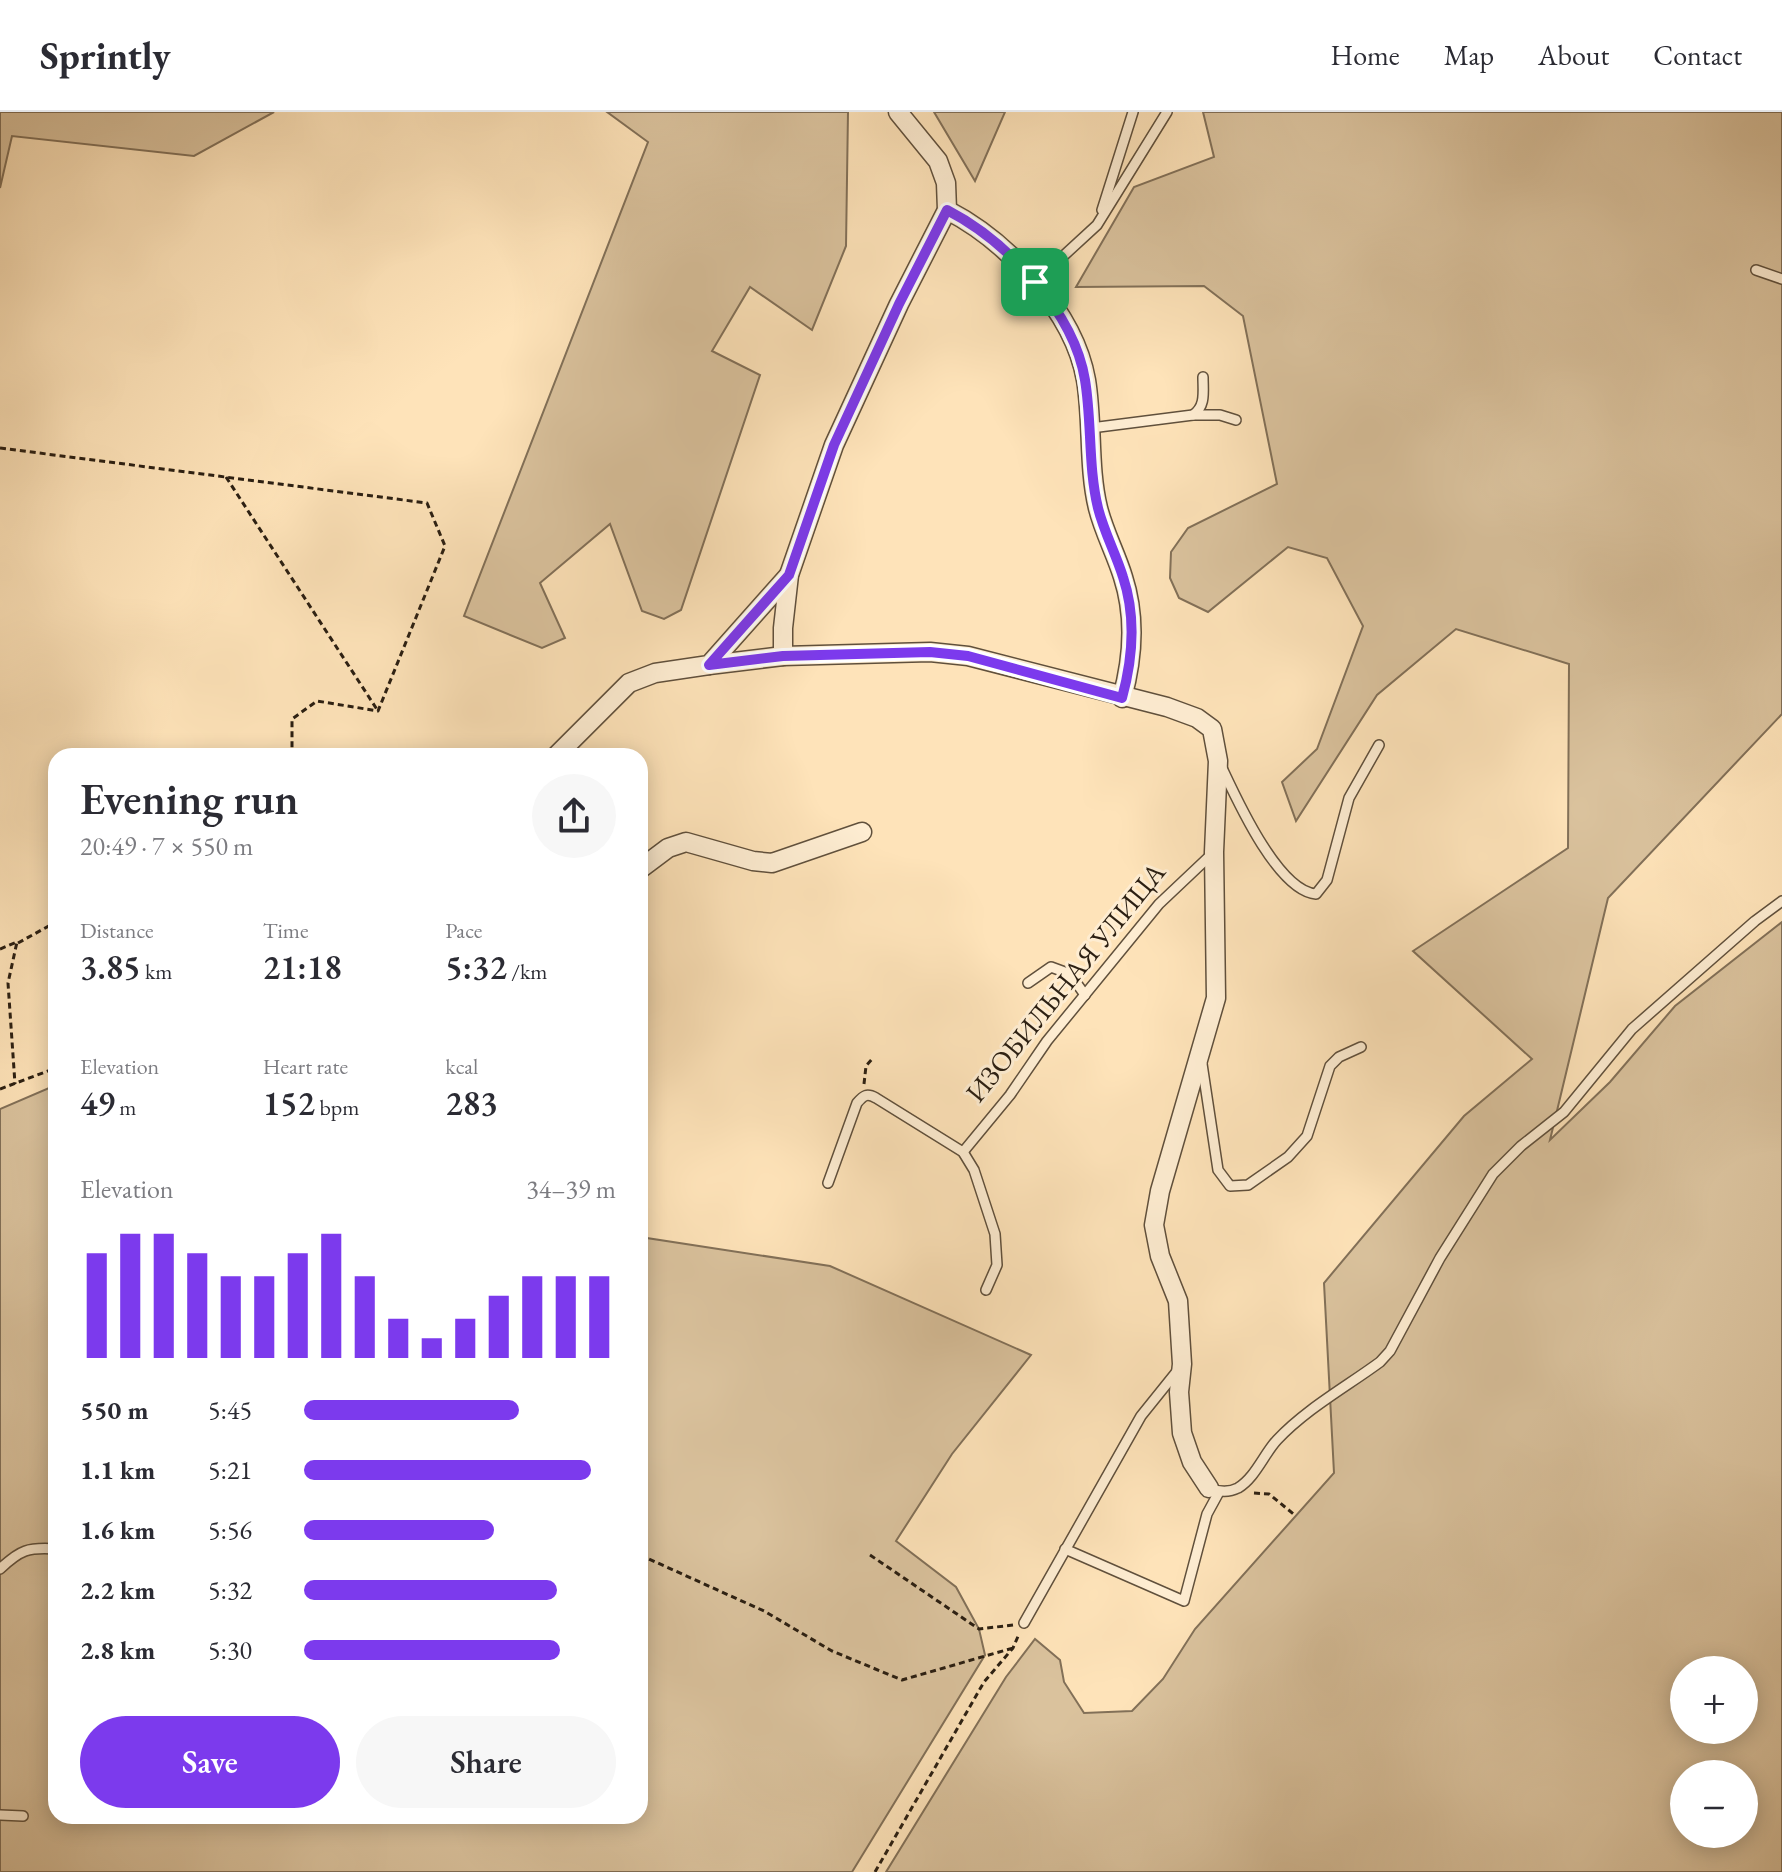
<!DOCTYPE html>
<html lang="en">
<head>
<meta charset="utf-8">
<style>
	body { margin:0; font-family:"EB Garamond",serif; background:#f7f7f7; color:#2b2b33; height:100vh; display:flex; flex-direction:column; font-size:30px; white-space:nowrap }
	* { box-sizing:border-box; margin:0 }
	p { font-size:26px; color:#7c7c81 }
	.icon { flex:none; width:44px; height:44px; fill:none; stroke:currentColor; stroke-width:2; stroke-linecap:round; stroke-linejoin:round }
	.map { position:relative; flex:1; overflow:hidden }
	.details { position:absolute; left:48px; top:636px; width:600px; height:1076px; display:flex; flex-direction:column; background:#fff; border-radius:24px; box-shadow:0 4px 20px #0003 }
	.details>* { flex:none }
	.tools { position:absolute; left:1670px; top:1544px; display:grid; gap:16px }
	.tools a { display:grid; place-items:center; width:88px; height:88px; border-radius:50%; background:#fff; box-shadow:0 4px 20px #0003; font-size:40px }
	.pin { position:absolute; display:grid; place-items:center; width:68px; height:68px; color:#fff; margin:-34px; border-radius:16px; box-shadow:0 4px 12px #0006 }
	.round { display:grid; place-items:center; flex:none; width:84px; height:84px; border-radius:42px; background:#f7f7f7 }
	.overview { display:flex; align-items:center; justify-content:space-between; height:136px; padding:0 32px }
	h1 { font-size:44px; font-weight:600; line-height:60px }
	.figures { display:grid; grid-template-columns:repeat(3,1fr); gap:12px; height:136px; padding:8px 32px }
	.figures div { display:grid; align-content:center }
	.figures b { font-size:34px; font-weight:600 }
	.figures small { font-size:22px; font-weight:400 }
	.figures p { font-size:22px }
	.chart { height:224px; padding:16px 32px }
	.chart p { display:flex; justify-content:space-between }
	.chart svg { width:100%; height:144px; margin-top:8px; stroke:#7c3aed; stroke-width:6 }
	.primary-button { display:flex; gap:16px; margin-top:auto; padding:16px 32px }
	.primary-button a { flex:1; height:92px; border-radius:48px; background:#7c3aed; color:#fff; font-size:32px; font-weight:600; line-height:92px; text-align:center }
	.primary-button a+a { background:#f7f7f7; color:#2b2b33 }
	ul { padding:0 32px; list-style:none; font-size:26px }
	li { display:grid; grid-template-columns:128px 96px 1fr; align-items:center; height:60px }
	li i { height:20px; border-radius:10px; background:#7c3aed }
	header { display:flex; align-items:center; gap:48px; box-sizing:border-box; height:112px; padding:0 40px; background:#fff; border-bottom:2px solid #e1e1e2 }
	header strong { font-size:38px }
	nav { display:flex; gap:44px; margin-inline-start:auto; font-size:28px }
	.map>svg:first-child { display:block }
</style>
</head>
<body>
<header>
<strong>Sprintly</strong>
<nav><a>Home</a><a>Map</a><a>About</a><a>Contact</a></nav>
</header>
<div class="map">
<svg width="1782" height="1760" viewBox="0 0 1782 1760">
	<rect width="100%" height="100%" fill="#fee3b9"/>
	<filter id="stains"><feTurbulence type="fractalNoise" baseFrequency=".0025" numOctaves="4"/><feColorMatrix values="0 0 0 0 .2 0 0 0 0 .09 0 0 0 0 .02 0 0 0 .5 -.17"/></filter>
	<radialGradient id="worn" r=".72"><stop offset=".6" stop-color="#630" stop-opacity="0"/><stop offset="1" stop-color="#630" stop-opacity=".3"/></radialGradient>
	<g fill="#dac29d" stroke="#827058" stroke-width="2" fill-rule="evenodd">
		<path d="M0,0H274L194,44L12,24L0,76Z"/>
		<path d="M607,0H848L846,134L812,218L750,175L712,239L760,263L681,498L664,507L642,499L610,412L540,471L565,526L542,536L464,504L648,30Z"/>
		<path d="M934,0H1005L975,69Z"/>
		<path d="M1203,0H1782V602L1608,786L1550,1028L1610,970L1675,894L1782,810V1760H886L1006,1565L1035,1527L1060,1548L1064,1570L1084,1601L1132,1599L1163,1567L1195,1517L1334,1361L1324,1171L1464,1004L1532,947L1413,839L1568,736L1569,552L1456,517L1377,583L1296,709L1282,670L1317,637L1363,514L1327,446L1288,435L1208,500L1179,486L1170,466L1171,440L1188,416L1277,372L1243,204L1204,174L1076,175L1134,75L1214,45ZM1684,1558H1744V1618H1684ZM1684,1662H1744V1722H1684Z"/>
		<path d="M56,973V1704H640V1125L830,1154L1031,1243L952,1342L896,1429L956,1475L979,1517L985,1543L852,1760H0V997Z"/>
	</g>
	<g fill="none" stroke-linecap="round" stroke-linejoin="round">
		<g stroke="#60503c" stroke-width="12">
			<g id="service">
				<path d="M1102,98L1133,0"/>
				<path d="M1756,158L1782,167"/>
				<path d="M1035,170L1097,113L1167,0"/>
				<path d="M1193,303H1220L1236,308"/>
				<path d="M1091,316L1193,303C1206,294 1203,280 1203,265"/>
				<path d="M1222,656C1237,688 1278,779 1316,782L1327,768L1349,686L1379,633"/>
				<path d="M1028,871L1051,855L1070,862L1085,883"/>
				<path d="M1202,952L1218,1058L1230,1074L1248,1073L1288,1045L1307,1024L1330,954L1339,945L1361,935"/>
				<path d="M963,1040L1010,983L1047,929L1159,792L1214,740"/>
				<path d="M828,1071L857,991C864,983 867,981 876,986L963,1040L974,1058L995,1122L997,1153L986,1178"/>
				<path d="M1209,1376C1219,1380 1228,1381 1238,1376C1255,1366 1264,1342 1277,1328C1306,1297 1346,1275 1380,1250L1390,1239L1440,1146L1493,1062L1521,1034L1564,1000L1632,917L1755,809L1782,789"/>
				<path d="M1065,1437L1184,1489L1207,1402L1219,1380"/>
				<path d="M0,1457C20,1438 28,1435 56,1437"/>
				<path d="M1024,1511L1141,1304L1178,1258"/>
				<path d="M0,1703L23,1704"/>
			</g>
		</g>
		<g stroke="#60503c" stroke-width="21">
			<g id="minor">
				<path d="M947,98C1007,129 1074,199 1086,268C1093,310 1088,355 1098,396C1104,420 1116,442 1123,465C1136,505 1133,546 1122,586"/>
				<path d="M783,544V516L789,463L834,333L899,192L947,98L946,71L938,49L898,0"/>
				<path d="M709,553L783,544L930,540L968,544L1167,595L1197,606L1212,617L1218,649L1214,740L1216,886L1160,1079L1154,1113L1160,1144L1178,1189L1182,1252L1179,1280L1182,1321L1192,1350L1209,1376"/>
				<path d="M556,644L629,571L655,561L709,553L789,463"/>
				<path d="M640,757L668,736L686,730L753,749L772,751L862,720"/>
			</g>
		</g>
		<g stroke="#2b1f12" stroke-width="3" stroke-dasharray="6 4" stroke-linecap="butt">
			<path d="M0,336L427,391L445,434L378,599L317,589L292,607V644"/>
			<path d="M226,365L378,599"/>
			<path d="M18,831L56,810"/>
			<path d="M0,837L17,830L8,871L15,972"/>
			<path d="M864,972L866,954L873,946"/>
			<path d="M0,977L56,956"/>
			<path d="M1254,1381L1269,1382L1296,1404"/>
			<path d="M640,1443L764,1499L832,1539L902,1568L1013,1536"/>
			<path d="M870,1443L979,1517L1013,1513"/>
			<path d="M875,1760L984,1570L1013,1536L1019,1522"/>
		</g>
		<use href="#service" stroke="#feedd2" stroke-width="9"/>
		<use href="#minor" stroke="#feedd2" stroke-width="18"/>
	</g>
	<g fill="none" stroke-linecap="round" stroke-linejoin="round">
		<g stroke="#fff" stroke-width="16">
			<path id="route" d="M947,98C1007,129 1074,200 1085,268C1092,310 1088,355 1098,396C1104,420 1116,442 1123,465C1136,504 1133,546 1122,586L968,544L930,540L783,544L709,553L789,463L834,333L899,192Z"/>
		</g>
		<use href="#route" stroke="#7c3aed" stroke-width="10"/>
	</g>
	<g text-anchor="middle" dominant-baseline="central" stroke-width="6" stroke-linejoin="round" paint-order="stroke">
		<g font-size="28" fill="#2b1f12" stroke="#feedd2">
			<text transform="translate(1065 870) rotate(-51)">ИЗОБИЛЬНАЯ УЛИЦА</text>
		</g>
	</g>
	<rect width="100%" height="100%" filter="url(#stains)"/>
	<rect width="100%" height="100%" fill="url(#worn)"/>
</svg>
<div class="tools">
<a>+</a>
<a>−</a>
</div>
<div class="pin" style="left:1035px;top:170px;background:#1e9e55"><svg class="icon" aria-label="arrive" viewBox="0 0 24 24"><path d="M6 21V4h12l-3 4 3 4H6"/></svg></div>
<section class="details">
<div class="overview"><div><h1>Evening run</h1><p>20:49 · 7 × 550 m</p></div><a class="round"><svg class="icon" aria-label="share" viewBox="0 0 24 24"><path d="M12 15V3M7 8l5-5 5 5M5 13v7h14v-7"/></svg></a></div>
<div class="figures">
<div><p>Distance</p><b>3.85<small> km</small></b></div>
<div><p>Time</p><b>21:18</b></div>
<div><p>Pace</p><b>5:32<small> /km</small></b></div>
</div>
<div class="figures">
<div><p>Elevation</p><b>49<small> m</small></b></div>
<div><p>Heart rate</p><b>152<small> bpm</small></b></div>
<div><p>kcal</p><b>283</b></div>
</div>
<div class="chart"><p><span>Elevation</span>34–39 m</p>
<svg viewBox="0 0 160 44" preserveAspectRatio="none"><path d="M5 44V12M15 44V6M25 44V6M35 44V12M45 44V19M55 44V19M65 44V12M75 44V6M85 44V19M95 44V32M105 44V38M115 44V32M125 44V25M135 44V19M145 44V19M155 44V19"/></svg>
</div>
<ul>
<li><b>550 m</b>5:45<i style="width:69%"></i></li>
<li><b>1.1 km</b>5:21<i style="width:92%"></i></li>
<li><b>1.6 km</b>5:56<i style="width:61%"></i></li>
<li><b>2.2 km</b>5:32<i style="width:81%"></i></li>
<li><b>2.8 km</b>5:30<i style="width:82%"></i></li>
</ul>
<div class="primary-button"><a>Save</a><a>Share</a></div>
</section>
</div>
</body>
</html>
